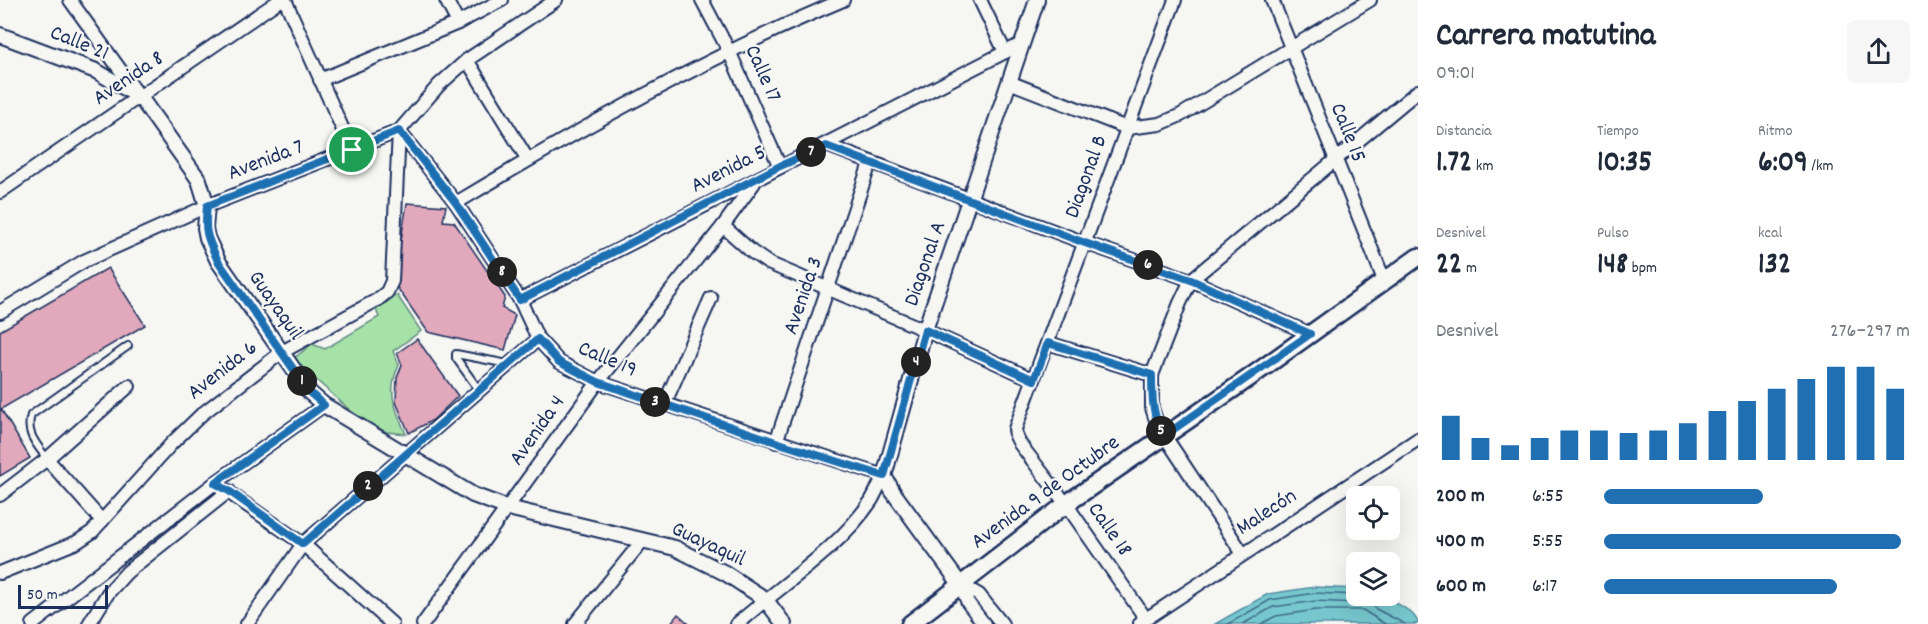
<!DOCTYPE html>
<html lang="es">
<head>
<meta charset="utf-8">
<style>
	body { margin:0; font-family:Dekko,sans-serif; background:#f6f6f7; color:#1f2937; height:100vh; display:flex; flex-direction:column; font-size:22px; white-space:nowrap }
	* { box-sizing:border-box; margin:0 }
	p { font-size:20px; color:#747a83 }
	.icon { flex:none; width:33px; height:33px; fill:none; stroke:currentColor; stroke-width:2; stroke-linecap:round; stroke-linejoin:round }
	.map { position:relative; flex:1; overflow:hidden }
	.sheet { display:flex; flex-direction:column; background:#fff; width:510px }
	.sheet>* { flex:none }
	.controls { position:absolute; left:1346px; top:486px; display:grid; gap:12px }
	.controls a { display:grid; place-items:center; width:54px; height:54px; border-radius:9px; background:#fff; box-shadow:0 6px 24px #0002; font-size:30px }
	.scale { position:absolute; left:18px; bottom:15px; width:90px; box-sizing:border-box; padding-left:6px; border:3px solid #1b2f5e; border-top:0; font-size:16px; line-height:21px; white-space:nowrap; color:#1b2f5e; -webkit-text-stroke:4px #f6f6f2; paint-order:stroke }
	.pin { position:absolute; display:grid; place-items:center; width:51px; height:51px; color:#fff; margin:-26px; border:3px solid #fff; border-radius:50%; box-shadow:0 2px 6px #0007 }
	.km { position:absolute; width:30px; height:30px; margin:-15px; border-radius:50%; background:#222; color:#fff; font-size:16px; line-height:30px; text-align:center }
	.round { display:grid; place-items:center; flex:none; width:63px; height:63px; border-radius:9px; background:#f6f6f7 }
	.overview { display:flex; align-items:center; justify-content:space-between; height:102px; padding:0 18px }
	h1 { font-size:33px; font-weight:700; line-height:45px }
	.metrics { display:grid; grid-template-columns:repeat(3,1fr); gap:9px; height:102px; padding:6px 18px }
	.metrics div { display:grid; align-content:center }
	.metrics b { font-size:30px; font-weight:700 }
	.metrics small { font-size:16px; font-weight:400 }
	.metrics p { font-size:16px }
	.chart { height:168px; padding:12px 18px }
	.chart p { display:flex; justify-content:space-between }
	.chart svg { width:100%; height:108px; margin-top:6px; stroke:#1f6fb2; stroke-width:6 }
	ul { padding:0 18px; list-style:none; font-size:20px }
	li { display:grid; grid-template-columns:96px 72px 1fr; align-items:center; height:45px }
	li i { height:15px; border-radius:8px; background:#1f6fb2 }
	main { display:flex; flex:1; min-height:0 }
	.map>svg:first-child { display:block }
</style>
</head>
<body>
<main>
<div class="map">
<svg width="1418" height="624" viewBox="0 0 1418 624">
	<rect width="100%" height="100%" fill="#f6f6f2"/>
	<filter id="ink" filterUnits="userSpaceOnUse"><feTurbulence type="fractalNoise" baseFrequency=".0167" numOctaves="2"/><feDisplacementMap in="SourceGraphic" scale="12" xChannelSelector="R" yChannelSelector="G"/><feConvolveMatrix kernelMatrix="1 2 1 2 8 2 1 2 1" color-interpolation-filters="sRGB"/></filter>
	<g filter="url(#ink)">
		<path fill="#a6e2a7" stroke="#608882" stroke-width="1.5" d="M397,295L421,331L393,351L399,365C386,392 395,408 406,434L387,432L362,421L293,359L312,344L325,349L379,317L376,310Z"/>
		<path fill="#77c8ce" stroke="#528ba1" stroke-width="1.5" d="M1315,587L1356,589V596C1362,596 1369,595 1376,596C1388,597 1417,612 1418,624H1215L1268,594Z"/>
		<g fill="none" stroke-linecap="round" stroke-linejoin="round">
			<g stroke="#406c8b" stroke-width="1.5">
				<path d="M1228,624L1270,600L1315,593L1356,595"/>
				<path d="M1243,624L1273,607L1316,601L1356,603L1367,598L1376,609L1405,624"/>
				<path d="M1261,624L1276,616L1316,610H1363L1385,624"/>
			</g>
		</g>
		<g fill="#e1a9bb" stroke="#1b2f5e" stroke-width="1.5">
			<path d="M407,203L446,206L443,221L454,222L505,297L502,308L515,315L505,350L428,332L394,283Z"/>
			<path d="M108,268L145,325L1,409L30,458L0,476V331Z"/>
			<path d="M417,339L458,396L433,420L409,433L396,402L397,378L402,365L397,353Z"/>
			<path d="M678,614L689,624H670Z"/>
		</g>
		<g fill="none" stroke-linecap="round" stroke-linejoin="round">
			<g stroke="#1b2f5e" stroke-width="10">
				<g id="service">
					<path d="M479,390L456,358V354L508,364"/>
					<path d="M47,459C37,444 25,434 31,415L128,346"/>
				</g>
			</g>
			<g stroke="#1b2f5e" stroke-width="16">
				<g id="minor">
					<path d="M70,0L139,96"/>
					<path d="M285,0L352,150"/>
					<path d="M446,0L458,23"/>
					<path d="M702,0L729,51L780,167"/>
					<path d="M980,0L1005,52"/>
					<path d="M1272,0L1384,280"/>
					<path d="M467,60L528,160"/>
					<path d="M320,80L458,23L502,0"/>
					<path d="M1009,82L1127,128L1160,124L1181,115L1370,0"/>
					<path d="M399,131L456,203L520,300L538,339L559,362L598,382L884,476C879,484 876,493 871,501C838,550 781,585 737,624"/>
					<path d="M826,145L1085,243L1191,280L1310,334"/>
					<path d="M0,192L280,0"/>
					<path d="M456,203C581,128 709,56 843,0"/>
					<path d="M723,226L752,252L768,263L925,330L1034,380"/>
					<path d="M520,300L1021,44"/>
					<path d="M0,312L84,261L207,206L399,131L439,85L467,60L556,0"/>
					<path d="M1048,343L1152,375"/>
					<path d="M664,405L711,298"/>
					<path d="M776,442L870,163"/>
					<path d="M47,459L102,521"/>
					<path d="M215,483L303,544L392,624"/>
					<path d="M0,495L47,459L129,386"/>
					<path d="M1243,554L1158,426L1152,408V375L1180,303L1191,280L1418,91"/>
					<path d="M0,573L77,542L92,532L172,443L202,414L282,352L377,300L387,292L392,281L399,131"/>
					<path d="M960,584L979,595L1002,624"/>
					<path d="M960,584L968,603L984,624"/>
					<path d="M1146,619L1066,504L1020,444L1016,436L1015,429L1175,0"/>
					<path d="M1140,623L1418,439"/>
					<path d="M33,624L215,483L324,405"/>
					<path d="M89,624L108,593L127,572L229,491"/>
					<path d="M247,624L303,544L538,339"/>
					<path d="M423,624L598,382L723,226L754,183"/>
					<path d="M575,624L643,540"/>
				</g>
			</g>
			<g stroke="#1b2f5e" stroke-width="18">
				<g id="tertiary">
					<path d="M0,35L96,71L140,97L199,180L207,206L205,228L207,238L218,261L310,393L324,405L473,495L508,508L675,548L725,573L765,599L784,624"/>
					<path d="M960,584L893,492L884,476L925,330L1037,0"/>
				</g>
			</g>
			<g stroke="#1b2f5e" stroke-width="21">
				<path id="secondary" d="M910,624L1066,504L1249,378L1418,257"/>
			</g>
			<use href="#service" stroke="#f6f6f2" stroke-width="6"/>
			<use href="#minor" stroke="#f6f6f2" stroke-width="12"/>
			<use href="#tertiary" stroke="#f6f6f2" stroke-width="14"/>
			<use href="#secondary" stroke="#f6f6f2" stroke-width="16"/>
		</g>
	</g>
	<g fill="none" stroke-linecap="round" stroke-linejoin="round" filter="url(#ink)">
		<g stroke="#fff" stroke-width="12">
			<path id="route" d="M399,131L456,203L520,300L780,166L826,146L1085,243L1191,280L1310,334L1164,436C1152,416 1152,398 1152,375L1048,343L1034,380L925,330L884,476L776,442L598,382L559,362L538,339L303,544L229,491L215,483L324,405L310,393L218,261C207,237 204,233 207,206Z"/>
		</g>
		<use href="#route" stroke="#1f6fb2" stroke-width="8"/>
	</g>
	<g text-anchor="middle" dominant-baseline="central" stroke-width="4.5" stroke-linejoin="round" paint-order="stroke">
		<g font-size="22" fill="#1b2f5e" stroke="#f6f6f2">
			<text transform="translate(79 44) rotate(22)">Calle 21</text>
			<text transform="translate(762 74) rotate(66)">Calle 17</text>
			<text transform="translate(129 79) rotate(-34)">Avenida 8</text>
			<text transform="translate(1347 133) rotate(68)">Calle 15</text>
			<text transform="translate(266 161) rotate(-21)">Avenida 7</text>
			<text transform="translate(729 170) rotate(-27)">Avenida 5</text>
			<text transform="translate(1087 177) rotate(-70)">Diagonal B</text>
			<text transform="translate(926 264) rotate(-71)">Diagonal A</text>
			<text transform="translate(804 296) rotate(-71)">Avenida 3</text>
			<text transform="translate(275 306) rotate(55)">Guayaquil</text>
			<text transform="translate(607 360) rotate(23)">Calle 19</text>
			<text transform="translate(223 371) rotate(-38)">Avenida 6</text>
			<text transform="translate(538 431) rotate(-55)">Avenida 4</text>
			<text transform="translate(1046 493) rotate(-36)">Avenida 9 de Octubre</text>
			<text transform="translate(1267 513) rotate(-33)">Malecón</text>
			<text transform="translate(1109 530) rotate(55)">Calle 18</text>
			<text transform="translate(708 545) rotate(25)">Guayaquil</text>
		</g>
	</g>
</svg>
<div class="controls">
<a><svg class="icon" aria-label="locate" viewBox="0 0 24 24"><circle cx="12" cy="12" r="6"/><path d="M12 2v4M12 18v4M2 12h4M18 12h4"/></svg></a>
<a><svg class="icon" aria-label="layers" viewBox="0 0 24 24"><path d="M12 4l9 5-9 5-9-5zM3 14l9 5 9-5"/></svg></a>
</div>
<div class="scale">50 m</div>
<div class="pin" style="left:352px;top:150px;background:#1e9e55"><svg class="icon" aria-label="arrive" viewBox="0 0 24 24"><path d="M6 21V4h12l-3 4 3 4H6"/></svg></div>
<b class="km" style="left:302px;top:381px">1</b>
<b class="km" style="left:368px;top:486px">2</b>
<b class="km" style="left:655px;top:402px">3</b>
<b class="km" style="left:916px;top:362px">4</b>
<b class="km" style="left:1161px;top:431px">5</b>
<b class="km" style="left:1148px;top:265px">6</b>
<b class="km" style="left:811px;top:152px">7</b>
<b class="km" style="left:502px;top:272px">8</b>
</div>
<section class="sheet">
<div class="overview"><div><h1>Carrera matutina</h1><p>09:01</p></div><a class="round"><svg class="icon" aria-label="share" viewBox="0 0 24 24"><path d="M12 15V3M7 8l5-5 5 5M5 13v7h14v-7"/></svg></a></div>
<div class="metrics">
<div><p>Distancia</p><b>1.72<small> km</small></b></div>
<div><p>Tiempo</p><b>10:35</b></div>
<div><p>Ritmo</p><b>6:09<small> /km</small></b></div>
</div>
<div class="metrics">
<div><p>Desnivel</p><b>22<small> m</small></b></div>
<div><p>Pulso</p><b>148<small> bpm</small></b></div>
<div><p>kcal</p><b>132</b></div>
</div>
<div class="chart"><p><span>Desnivel</span>276–297 m</p>
<svg viewBox="0 0 160 44" preserveAspectRatio="none"><path d="M5 44V26M15 44V35M25 44V38M35 44V35M45 44V32M55 44V32M65 44V33M75 44V32M85 44V29M95 44V24M105 44V20M115 44V15M125 44V11M135 44V6M145 44V6M155 44V15"/></svg>
</div>
<ul>
<li><b>200 m</b>6:55<i style="width:52%"></i></li>
<li><b>400 m</b>5:55<i style="width:97%"></i></li>
<li><b>600 m</b>6:17<i style="width:76%"></i></li>
</ul>
</section>
</main>
</body>
</html>
